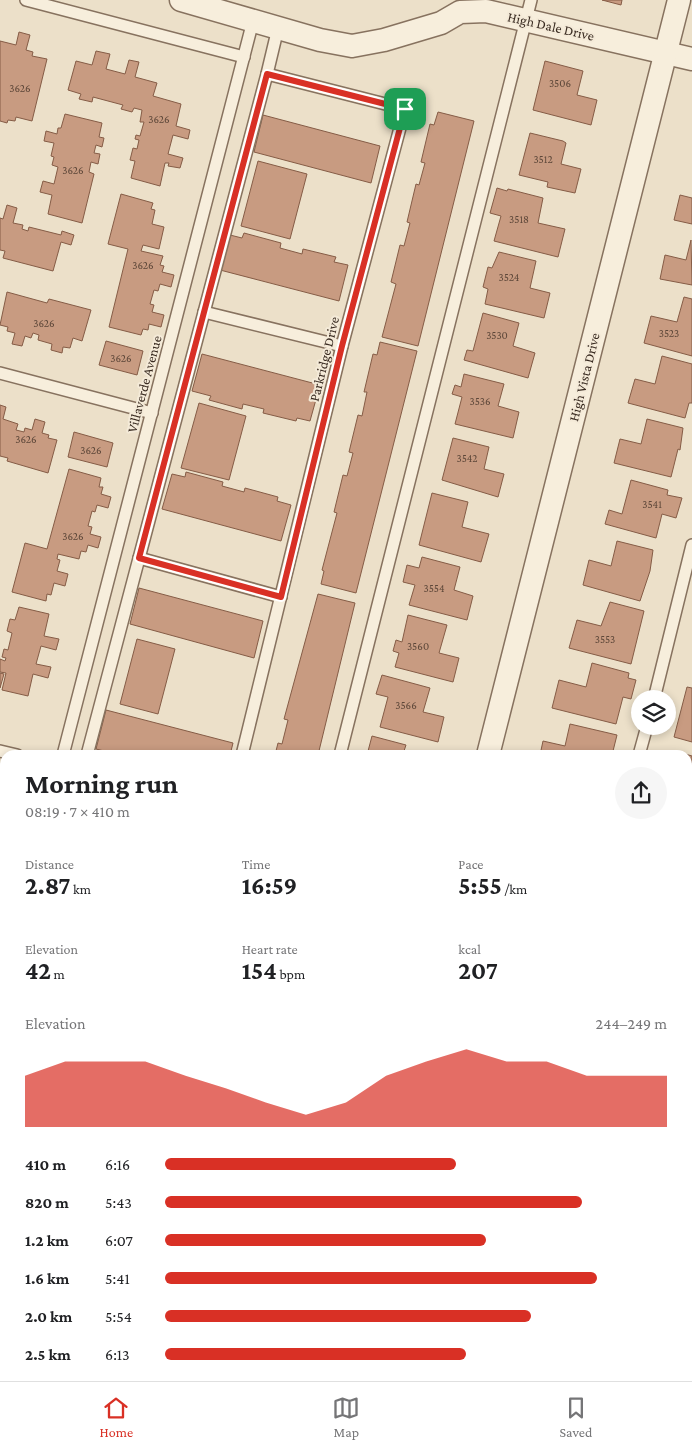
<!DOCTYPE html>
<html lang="en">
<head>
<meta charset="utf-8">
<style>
	body { margin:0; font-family:"Crimson Pro",serif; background:#f6f6f6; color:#202124; height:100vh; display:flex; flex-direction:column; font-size:19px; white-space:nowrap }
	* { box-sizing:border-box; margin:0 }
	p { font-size:16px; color:#757577 }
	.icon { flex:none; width:28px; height:28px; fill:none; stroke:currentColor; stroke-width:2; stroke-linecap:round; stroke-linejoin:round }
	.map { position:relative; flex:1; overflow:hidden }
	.details { position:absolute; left:0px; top:750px; width:692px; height:631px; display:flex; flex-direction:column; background:#fff; border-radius:15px 15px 0 0; box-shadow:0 2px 8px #0003 }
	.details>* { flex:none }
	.tools { position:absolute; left:631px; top:690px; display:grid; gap:10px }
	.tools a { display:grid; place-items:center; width:45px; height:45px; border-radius:50%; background:#fff; box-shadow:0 2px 8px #0003; font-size:25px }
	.pin { position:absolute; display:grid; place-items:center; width:42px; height:42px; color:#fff; margin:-21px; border-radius:10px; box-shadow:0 2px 8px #0006 }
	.round { display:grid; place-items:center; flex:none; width:52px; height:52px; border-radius:26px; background:#f6f6f6 }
	.overview { display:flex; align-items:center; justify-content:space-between; height:85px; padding:0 25px }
	h1 { font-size:28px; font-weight:700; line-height:38px }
	.stats { display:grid; grid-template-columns:repeat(3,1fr); gap:8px; height:85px; padding:5px 25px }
	.stats div { display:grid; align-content:center }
	.stats b { font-size:25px; font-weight:700 }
	.stats small { font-size:14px; font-weight:400 }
	.stats p { font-size:14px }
	.chart { height:140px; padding:10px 25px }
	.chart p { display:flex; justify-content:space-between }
	.chart svg { width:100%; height:90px; margin-top:5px; fill:#d93025; opacity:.7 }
	ul { padding:0 25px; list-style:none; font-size:16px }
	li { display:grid; grid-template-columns:80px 60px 1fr; align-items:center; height:38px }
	li i { height:12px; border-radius:6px; background:#d93025 }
	.dock { display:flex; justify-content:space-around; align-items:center; height:70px; border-top:1px solid #e0e0e0; background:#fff; font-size:14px; color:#757577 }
	.dock a { display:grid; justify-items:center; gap:2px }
	.dock .active { color:#d93025 }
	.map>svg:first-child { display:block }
</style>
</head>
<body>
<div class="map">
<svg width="692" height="1381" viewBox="0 0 692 1381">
	<rect width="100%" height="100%" fill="#ece0c9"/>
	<g fill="#c89b81" stroke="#855c46">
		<path d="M602,0H622L621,5Z"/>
		<path d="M19,32L30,35L26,50L33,52L32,56L47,59L32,121L16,117L15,121L8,120L7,123L0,121V41L16,45Z"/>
		<path d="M96,51L110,54L106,69L125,74L129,60L139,62L135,77L157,83L153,96L181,104L176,126L190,130L188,139L173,135L168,154L183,158L180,168L168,166L169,163H165L160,186L131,178L135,161L130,160L133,148L137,149L139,140L135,139L136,135L140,136L144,122H140L142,110L134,108L132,112L121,109L123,105L93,97L92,102L79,99L81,94L68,90L76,61L92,65Z"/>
		<path d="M545,61L583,71L577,95L597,100L591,125L533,110Z"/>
		<path d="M438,112L474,121L418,346L382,337L396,284L391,282L400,245L404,246L410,223L407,222L416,184L419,185L425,163L421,162L430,124L434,125Z"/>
		<path d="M65,114L102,123L99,137L104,138L102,147L96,145L94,153L100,154L98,164L91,162L89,172L94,174L82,223L48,214L52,195L40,192L43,181L54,184L58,167L52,165L54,157L51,156L54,143L44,141L46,131L57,134L58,128H61Z"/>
		<path d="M263,115L380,146L371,183L254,152Z"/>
		<path d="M530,133L563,141L566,143L561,164L581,169L575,193L547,187L548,182L519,175Z"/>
		<path d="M258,161L307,174L290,239L241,226Z"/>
		<path d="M497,188L507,191L508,189L543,198L538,223L565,229L558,257L494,241L501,216L490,213Z"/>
		<path d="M121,194L153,203L151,209L155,210L152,224L164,227L159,249L143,245L141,251L163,256L160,265L164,266L162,272L174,275L171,287L160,284L158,291L154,290L150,304L154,305L152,312L164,315L161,327L149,324L148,330L143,329L141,335L109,327L128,249L108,244Z"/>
		<path d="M680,195L692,198V224L674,220Z"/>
		<path d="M7,205L17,208L13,223L23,225L22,229L28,231L29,227L61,235L62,231L74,235L71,245L61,242L53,271L3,258L5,251L0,250V218L3,219Z"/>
		<path d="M244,233L281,243L280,248L302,254L303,249L336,257L334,262L348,265L339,301L220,270L230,235L242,238Z"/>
		<path d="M691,240L692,285L660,279L665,255L686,260Z"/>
		<path d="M499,252L536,261L530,288L550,293L544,318L485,304L488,289L483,287L488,267L492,268Z"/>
		<path d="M7,292L47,303L49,299L91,310L82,341L73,338L70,348L63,347L62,353L51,350L52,344L38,340L39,335L33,333L31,338L25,336L22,346L12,344L15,333L7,331L8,327L0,325Z"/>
		<path d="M684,297L692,299V356L644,343L651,316L677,322Z"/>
		<path d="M483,313L519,323L513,346L535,353L528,378L464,360L467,350L473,351Z"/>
		<path d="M106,341L143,351L137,375L99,365Z"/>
		<path d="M380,342L417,351L356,593L321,584L324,571L322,570L337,513L334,512L343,475L347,476L353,453L349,452L358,415L362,416L367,392H364L373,354L377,355Z"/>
		<path d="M202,354L320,385L310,421L297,418L296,421L263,413L264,409L243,404L242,409L209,400L211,396L192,391Z"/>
		<path d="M662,356L692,364V403H689L685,418L628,403L635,379L655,384Z"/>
		<path d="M464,374L504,384L498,406L519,412L513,438L455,424L462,397L452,394L455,385L461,387Z"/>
		<path d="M199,403L246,416L229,480L181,468Z"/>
		<path d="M0,405L6,407L3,419L18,424L16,430L24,432L25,428L32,430L35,419L45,422L42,433L49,435L48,438L57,440L48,473L7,461L8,458L0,456Z"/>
		<path d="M647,419L683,428L680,450L678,449L671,477L614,463L620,439L641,444Z"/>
		<path d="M74,432L113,443L107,467L68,457Z"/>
		<path d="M453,438L489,447L484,469L504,474L498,497L442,480Z"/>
		<path d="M69,469L101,478L99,487H103L101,494L111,497L108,508L97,505L95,512L92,511L88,526L92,527L90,534L101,537L98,548L88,545L86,552L81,551L79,559L58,554L57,559L60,560L57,571L68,574L65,586L54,583L51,595L47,594L46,601L12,592L25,543L47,549Z"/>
		<path d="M186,472L223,482L222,486L244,492L245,488L278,497L277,501L291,505L281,541L162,509L172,474L185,477Z"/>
		<path d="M631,480L668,490L667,495L682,498L676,518L662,514L656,538L605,524L609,510L622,514Z"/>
		<path d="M432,493L468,502L462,527L489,534L481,562L419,545Z"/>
		<path d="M617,541L653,550L650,571L640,601L583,585L589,560L611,566Z"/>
		<path d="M422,557L460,567L454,590L473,596L467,620L409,605L415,585L403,582L407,565L419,568Z"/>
		<path d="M139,588L263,621L254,658L130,624Z"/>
		<path d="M318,594L355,603L318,755H275L278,743L282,744L288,720L284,719Z"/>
		<path d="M610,602L644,611L631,664L569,648L577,620L601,626Z"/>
		<path d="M19,607L49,614L44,636L59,639L56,650L41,646L36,664L51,667L48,678L33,674L28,696L2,690L6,673L0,672V659L5,661L6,658L2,657L4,649L8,650L12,633L7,631L10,619L15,620Z"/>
		<path d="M408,615L447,625L439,653L459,658L453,682L395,667L399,653L393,651L396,640L402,642Z"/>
		<path d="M137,639L175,649L158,714L120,704Z"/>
		<path d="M592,663L629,673L628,678L636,680L631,699L623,697L616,724L552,708L559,680L586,687Z"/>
		<path d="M0,673L4,674L0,688Z"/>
		<path d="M382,675L430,688L423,712L444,717L438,742L380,727L388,697L376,694Z"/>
		<path d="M687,687L692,688V742L674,737Z"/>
		<path d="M106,710L233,743L230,755H120L96,749Z"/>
		<path d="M570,724L617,735L612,755L603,752L602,755H540L543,741L565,746Z"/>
		<path d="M372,736L406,745L404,751L407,752L406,755H367Z"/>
		<path d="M678,752L692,756V801L688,800V755H678Z"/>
		<path d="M688,817L692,818V873L688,872Z"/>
		<path d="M0,839L5,840L3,850L0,849Z"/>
		<path d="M688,910L692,911V936L688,935Z"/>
		<path d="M5,1090V1105L1,1104Z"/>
		<path d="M5,1141V1190L0,1188V1160Z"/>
		<path d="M0,1202L5,1203V1246L0,1244Z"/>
		<path d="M408,1376H446L445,1381H406Z"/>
		<path d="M521,1376H553L572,1381H519Z"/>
	</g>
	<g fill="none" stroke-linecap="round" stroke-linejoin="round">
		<g stroke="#87725f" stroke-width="14">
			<g id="lane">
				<path d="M26,0L244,57"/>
				<path d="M204,312L342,346"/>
				<path d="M0,373L152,413"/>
				<path d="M139,558L281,597"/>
				<path d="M654,699L692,545"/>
				<path d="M0,751L17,755"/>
				<path d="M63,755L253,21"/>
				<path d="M87,755L267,74L278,28"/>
				<path d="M242,755L342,346L405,109L267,74"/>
				<path d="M340,755L531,0"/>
				<path d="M639,755L647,726"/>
				<path d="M0,1000L5,981"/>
				<path d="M0,1081L5,1062"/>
				<path d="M483,1381L484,1376"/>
			</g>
		</g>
		<g stroke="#87725f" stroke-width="25">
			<g id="street">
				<path d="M181,0L320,40L352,46L384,40L441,23L460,12L486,11L692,59"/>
				<path d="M488,755L679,0"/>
				<path d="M688,1169L692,1151"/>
				<path d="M688,1334L692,1335"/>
				<path d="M330,1381L331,1376"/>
				<path d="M635,1381L636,1376"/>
			</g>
		</g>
		<g stroke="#695342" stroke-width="30">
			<g id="secondary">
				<path d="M0,1322L5,1324"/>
				<path d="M22,1376L40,1381"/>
				<path d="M196,1376L214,1381"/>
				<path d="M88,1381L89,1376"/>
			</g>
		</g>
		<use href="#lane" stroke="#f7eedc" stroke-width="11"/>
		<use href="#street" stroke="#f7eedc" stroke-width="22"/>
		<use href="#secondary" stroke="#f7eedc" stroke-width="28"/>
	</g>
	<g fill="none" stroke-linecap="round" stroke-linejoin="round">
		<g stroke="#fff" stroke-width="10">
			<path id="route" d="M267,74L405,109L342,346L281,597L139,558Z"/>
		</g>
		<use href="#route" stroke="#d93025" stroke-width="6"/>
	</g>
	<g text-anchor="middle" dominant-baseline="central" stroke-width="4" stroke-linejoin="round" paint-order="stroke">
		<g font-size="11" fill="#5d4739">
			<text x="560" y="83">3506</text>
			<text x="20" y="88">3626</text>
			<text x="159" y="119">3626</text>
			<text x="543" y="159">3512</text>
			<text x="73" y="170">3626</text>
			<text x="519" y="219">3518</text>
			<text x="143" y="265">3626</text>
			<text x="509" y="277">3524</text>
			<text x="44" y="323">3626</text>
			<text x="669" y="333">3523</text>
			<text x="497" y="335">3530</text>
			<text x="121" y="358">3626</text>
			<text x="480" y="401">3536</text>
			<text x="26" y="439">3626</text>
			<text x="91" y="450">3626</text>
			<text x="467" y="458">3542</text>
			<text x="652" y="504">3541</text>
			<text x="73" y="536">3626</text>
			<text x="434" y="588">3554</text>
			<text x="605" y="639">3553</text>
			<text x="418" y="646">3560</text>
			<text x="406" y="705">3566</text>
		</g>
		<g font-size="14" fill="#392b21" stroke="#f4ead8">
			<text transform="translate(551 26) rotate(13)">High Dale Drive</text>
			<text transform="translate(324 359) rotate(-76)">Parkridge Drive</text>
			<text transform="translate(584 377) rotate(-76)">High Vista Drive</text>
			<text transform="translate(144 384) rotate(-75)">Villaverde Avenue</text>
		</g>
	</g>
</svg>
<div class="tools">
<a><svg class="icon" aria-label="layers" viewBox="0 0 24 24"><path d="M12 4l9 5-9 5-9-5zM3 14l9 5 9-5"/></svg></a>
</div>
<div class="pin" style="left:405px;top:109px;background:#1e9e55"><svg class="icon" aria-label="arrive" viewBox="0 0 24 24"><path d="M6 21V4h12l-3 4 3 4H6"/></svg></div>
<section class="details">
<div class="overview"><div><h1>Morning run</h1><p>08:19 · 7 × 410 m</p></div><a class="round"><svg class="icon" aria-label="share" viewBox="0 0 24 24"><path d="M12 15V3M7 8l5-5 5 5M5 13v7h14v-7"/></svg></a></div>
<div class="stats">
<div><p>Distance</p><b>2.87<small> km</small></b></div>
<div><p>Time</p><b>16:59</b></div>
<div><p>Pace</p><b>5:55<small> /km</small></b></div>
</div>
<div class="stats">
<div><p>Elevation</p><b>42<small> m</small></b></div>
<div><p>Heart rate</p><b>154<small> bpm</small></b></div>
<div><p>kcal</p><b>207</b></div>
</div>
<div class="chart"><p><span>Elevation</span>244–249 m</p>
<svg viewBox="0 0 160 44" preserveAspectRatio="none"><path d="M0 44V19L10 12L20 12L30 12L40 19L50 25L60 32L70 38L80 32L90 19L100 12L110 6L120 12L130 12L140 19L150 19L160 19V44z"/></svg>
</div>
<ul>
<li><b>410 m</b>6:16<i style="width:58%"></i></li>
<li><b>820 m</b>5:43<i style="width:83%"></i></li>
<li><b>1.2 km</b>6:07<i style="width:64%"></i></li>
<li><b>1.6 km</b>5:41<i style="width:86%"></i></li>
<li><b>2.0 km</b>5:54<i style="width:73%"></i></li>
<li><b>2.5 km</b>6:13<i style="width:60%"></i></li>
</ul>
</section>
</div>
<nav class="dock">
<a class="active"><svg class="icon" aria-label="home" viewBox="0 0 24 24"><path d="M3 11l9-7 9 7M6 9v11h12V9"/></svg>Home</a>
<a><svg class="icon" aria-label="map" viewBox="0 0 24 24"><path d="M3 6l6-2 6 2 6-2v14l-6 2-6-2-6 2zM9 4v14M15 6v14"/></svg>Map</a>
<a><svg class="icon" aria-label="saved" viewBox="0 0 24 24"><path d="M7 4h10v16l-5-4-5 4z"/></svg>Saved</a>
</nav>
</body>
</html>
